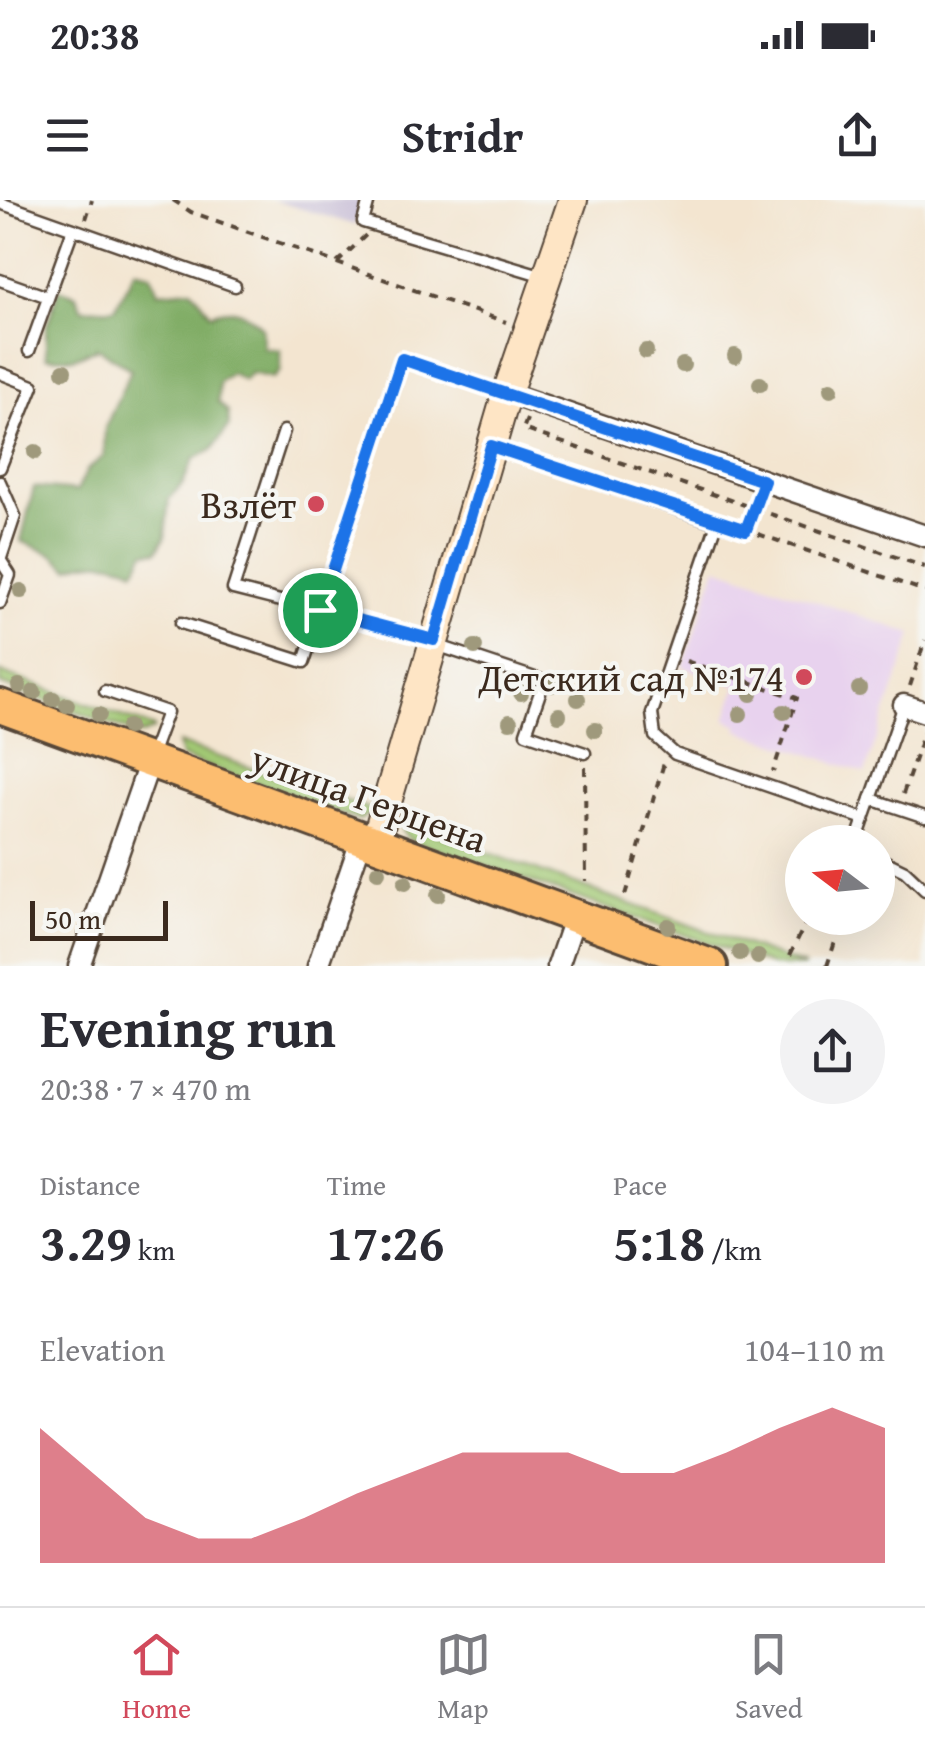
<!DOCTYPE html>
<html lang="en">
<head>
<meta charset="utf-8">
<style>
	body { margin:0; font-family:"Gentium Book Plus",serif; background:#f2f2f3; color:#2b2b33; height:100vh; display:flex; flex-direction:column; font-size:38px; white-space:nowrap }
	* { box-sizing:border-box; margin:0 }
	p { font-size:32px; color:#7c7c81 }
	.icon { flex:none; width:55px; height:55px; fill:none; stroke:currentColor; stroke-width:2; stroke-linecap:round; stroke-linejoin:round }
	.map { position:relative; height:766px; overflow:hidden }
	.details { display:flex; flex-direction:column; background:#fff; flex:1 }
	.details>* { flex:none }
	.needle { width:65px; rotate:286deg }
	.fabs { position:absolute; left:785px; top:625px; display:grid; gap:20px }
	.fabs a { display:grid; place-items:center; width:110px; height:110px; border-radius:50%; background:#fff; box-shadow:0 10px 40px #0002; font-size:50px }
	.scale { position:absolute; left:30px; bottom:25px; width:138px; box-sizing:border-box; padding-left:10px; border:5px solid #3b2a1e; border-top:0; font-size:28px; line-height:35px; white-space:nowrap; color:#3b2a1e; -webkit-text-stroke:8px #f6f6f2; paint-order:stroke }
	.pin { position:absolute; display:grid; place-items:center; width:85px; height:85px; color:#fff; margin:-42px; border:5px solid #fff; border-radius:50%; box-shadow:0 2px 10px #0007 }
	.round { display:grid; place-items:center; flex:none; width:105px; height:105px; border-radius:52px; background:#f2f2f3 }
	.head { display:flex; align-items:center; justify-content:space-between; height:170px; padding:0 40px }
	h1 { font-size:55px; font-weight:800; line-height:75px }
	.metrics { display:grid; grid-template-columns:repeat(3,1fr); gap:15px; height:170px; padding:10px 40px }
	.metrics div { display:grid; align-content:center }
	.metrics b { font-size:50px; font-weight:800 }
	.metrics small { font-size:28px; font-weight:400 }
	.metrics p { font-size:28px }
	.chart { height:280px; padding:20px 40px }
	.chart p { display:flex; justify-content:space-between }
	.chart svg { width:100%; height:180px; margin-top:10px; fill:#d1495b; opacity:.7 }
	.status { display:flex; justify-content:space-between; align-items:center; height:70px; padding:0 50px; background:#fff; direction:ltr }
	.status svg { height:28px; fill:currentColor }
	header { display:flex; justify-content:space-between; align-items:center; height:130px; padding:0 40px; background:#fff; font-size:45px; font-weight:800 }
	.tab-bar { display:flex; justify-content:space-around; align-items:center; height:140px; border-top:2px solid #e1e1e2; background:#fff; font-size:28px; color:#7c7c81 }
	.tab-bar a { display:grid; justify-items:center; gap:5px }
	.tab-bar .active { color:#d1495b }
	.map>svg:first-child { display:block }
</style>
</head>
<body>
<div class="status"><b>20:38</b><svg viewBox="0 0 49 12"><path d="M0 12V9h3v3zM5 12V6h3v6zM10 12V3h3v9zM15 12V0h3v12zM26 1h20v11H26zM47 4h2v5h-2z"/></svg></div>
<header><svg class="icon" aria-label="menu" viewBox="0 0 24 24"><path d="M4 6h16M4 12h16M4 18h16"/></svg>Stridr<svg class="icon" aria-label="share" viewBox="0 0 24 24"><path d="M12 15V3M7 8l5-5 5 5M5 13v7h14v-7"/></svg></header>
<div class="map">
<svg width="925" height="766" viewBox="0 0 925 766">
	<rect width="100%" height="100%" fill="#f6f6f2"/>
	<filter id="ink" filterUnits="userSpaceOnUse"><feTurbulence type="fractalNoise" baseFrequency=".01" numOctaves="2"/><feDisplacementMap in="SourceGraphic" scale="20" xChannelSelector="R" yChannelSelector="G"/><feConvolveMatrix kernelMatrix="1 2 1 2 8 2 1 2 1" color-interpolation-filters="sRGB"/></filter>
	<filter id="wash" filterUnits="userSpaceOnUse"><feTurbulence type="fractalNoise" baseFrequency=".0048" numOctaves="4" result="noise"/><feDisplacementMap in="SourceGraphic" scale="40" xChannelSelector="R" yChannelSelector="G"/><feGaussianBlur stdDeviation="2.25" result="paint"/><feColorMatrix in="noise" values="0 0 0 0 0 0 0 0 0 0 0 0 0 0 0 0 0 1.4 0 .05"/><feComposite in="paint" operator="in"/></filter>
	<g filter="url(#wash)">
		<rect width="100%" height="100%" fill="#f3e5d0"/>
		<path fill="#e8d2ee" d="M717,367L913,434L865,573L737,530L739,525L726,520L737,486L683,467Z"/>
		<path fill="#c9bfd7" d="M272,0H363L355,25Z"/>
		<g fill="#a2c974" stroke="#6e7a49" stroke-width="2.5">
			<path d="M0,472L154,528L153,530L140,535L0,484Z"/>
			<path d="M178,543L374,610L359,620L181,557Z"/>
			<path d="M402,622L804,766H774L410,640L402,631Z"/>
		</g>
		<path fill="#81ad66" stroke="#5e6c42" stroke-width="2.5" d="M135,70L151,74L158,92L192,89L211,114C233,105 245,111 262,128L264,148L280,150V171L273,178L251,173L244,180L231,173L219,182L218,202L228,212L229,226L212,250L194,259L182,285L169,298L165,337L157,351L145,352L135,370C113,360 91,359 69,368L52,354L21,341L34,287L77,291L87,270L104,256L105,228L131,170L98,148L74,158L46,157V128L59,89L76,95L83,109L115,108Z"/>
	</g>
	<g filter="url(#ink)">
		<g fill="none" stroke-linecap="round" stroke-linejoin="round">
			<g stroke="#574639" stroke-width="15">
				<g id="lane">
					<path d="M369,0L363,22L544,76"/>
					<path d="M0,3L235,86"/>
					<path d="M0,80L48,97"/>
					<path d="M29,151L73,29"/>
					<path d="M0,173L33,186L0,268"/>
					<path d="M284,231L233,389L434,440"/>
					<path d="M492,246L717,323L652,513L655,536L675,554L864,619L856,642"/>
					<path d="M0,282L15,316L0,361"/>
					<path d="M717,323L747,330"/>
					<path d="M0,403L10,375L1,361"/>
					<path d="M181,423L304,462L401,159L507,193"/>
					<path d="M433,444L544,481L526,533L585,553"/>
					<path d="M105,491L167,512L150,558"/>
					<path d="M871,599L925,617"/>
					<path d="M864,619L904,505"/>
					<path d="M878,658L905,671L925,690"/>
				</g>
			</g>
			<g stroke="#574639" stroke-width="25">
				<g id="street">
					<path d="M507,193L925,336"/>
					<path d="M904,505L925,512"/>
					<path d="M79,766L150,561"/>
					<path d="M318,766L362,638"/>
					<path d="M558,766L575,716"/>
				</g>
			</g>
			<g stroke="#574639" stroke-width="32">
				<path id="secondary" d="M375,643L507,193L573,0"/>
			</g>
			<g stroke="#574639" stroke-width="38">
				<path id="primary" d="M0,506L711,766"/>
			</g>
			<g stroke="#574639" stroke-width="4" stroke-dasharray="8 8" stroke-linecap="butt">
				<path d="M173,0L191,12L506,122"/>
				<path d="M86,19L92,0"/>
				<path d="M337,63L366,35"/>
				<path d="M527,219L523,229L925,367"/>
				<path d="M758,334L925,391"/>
				<path d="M686,461L797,498L773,572"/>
				<path d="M910,486L925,440"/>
				<path d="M585,567L586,681"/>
				<path d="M903,594L924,532"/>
				<path d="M625,695L664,563"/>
				<path d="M790,755L808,718"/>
				<path d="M827,766L843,718"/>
			</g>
			<use href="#lane" stroke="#fff" stroke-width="10"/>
			<use href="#street" stroke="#fff" stroke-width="20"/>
			<use href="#secondary" stroke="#fee5c5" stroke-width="28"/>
			<use href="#primary" stroke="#fcbd6f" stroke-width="32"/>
		</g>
		<g fill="#9f997c">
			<circle cx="646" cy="151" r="8"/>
			<circle cx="735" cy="156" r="8"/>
			<circle cx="683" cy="165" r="8"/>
			<circle cx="64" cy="171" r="8"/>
			<circle cx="760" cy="184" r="8"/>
			<circle cx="831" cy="189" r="8"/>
			<circle cx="35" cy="252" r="8"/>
			<circle cx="21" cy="391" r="8"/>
			<circle cx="475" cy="447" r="8"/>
			<circle cx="551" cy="485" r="8"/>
			<circle cx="19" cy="486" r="8"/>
			<circle cx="859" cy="489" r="8"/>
			<circle cx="34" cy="492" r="8"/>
			<circle cx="521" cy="493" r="8"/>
			<circle cx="751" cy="494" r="8"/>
			<circle cx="53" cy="499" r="8"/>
			<circle cx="578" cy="499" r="8"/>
			<circle cx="67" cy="505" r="8"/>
			<circle cx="784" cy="512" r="8"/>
			<circle cx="740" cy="514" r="8"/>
			<circle cx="99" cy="515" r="8"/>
			<circle cx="559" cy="515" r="8"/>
			<circle cx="510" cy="522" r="8"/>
			<circle cx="128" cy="527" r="8"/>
			<circle cx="595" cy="530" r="8"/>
			<circle cx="378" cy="672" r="8"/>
			<circle cx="405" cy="683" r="8"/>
			<circle cx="438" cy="695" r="8"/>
			<circle cx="668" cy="726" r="8"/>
			<circle cx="740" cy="753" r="8"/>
			<circle cx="758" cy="757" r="8"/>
		</g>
	</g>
	<g fill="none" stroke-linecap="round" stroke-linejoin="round" filter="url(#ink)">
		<g stroke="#fff" stroke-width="20">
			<path id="route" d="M402,159L764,281L746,330L491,246L434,440L320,410Z"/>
		</g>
		<use href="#route" stroke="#1a73e8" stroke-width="12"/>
	</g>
	<g fill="#d1495b" stroke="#f6f6f2" stroke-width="4">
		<circle cx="316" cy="304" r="10"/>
		<circle cx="804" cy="477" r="10"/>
	</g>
	<g text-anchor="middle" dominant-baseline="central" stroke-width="8" stroke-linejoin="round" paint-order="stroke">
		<g font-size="38" fill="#3b2a1e" stroke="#f6f6f2" text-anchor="end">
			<text x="296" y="304">Взлёт</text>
			<text x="784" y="477">Детский сад №174</text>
		</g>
		<g font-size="38" fill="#3b2a1e" stroke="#f6f6f2">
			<text transform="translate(369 598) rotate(20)">улица Герцена</text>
		</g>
	</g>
</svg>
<div class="fabs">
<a><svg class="needle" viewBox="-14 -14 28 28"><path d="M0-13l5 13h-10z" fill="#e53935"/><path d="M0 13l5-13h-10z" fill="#7c7c81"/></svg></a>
</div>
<div class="scale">50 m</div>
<div class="pin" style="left:320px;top:410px;background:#1e9e55"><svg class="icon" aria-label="arrive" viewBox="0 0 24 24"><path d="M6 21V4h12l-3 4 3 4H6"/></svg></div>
</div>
<section class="details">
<div class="head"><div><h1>Evening run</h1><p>20:38 · 7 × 470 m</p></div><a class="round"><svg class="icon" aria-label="share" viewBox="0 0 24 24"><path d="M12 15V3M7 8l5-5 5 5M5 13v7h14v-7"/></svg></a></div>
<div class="metrics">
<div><p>Distance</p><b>3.29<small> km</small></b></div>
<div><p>Time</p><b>17:26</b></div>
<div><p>Pace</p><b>5:18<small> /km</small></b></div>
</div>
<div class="chart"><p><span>Elevation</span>104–110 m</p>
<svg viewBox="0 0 160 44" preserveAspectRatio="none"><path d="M0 44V11L10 22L20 33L30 38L40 38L50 33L60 27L70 22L80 17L90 17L100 17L110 22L120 22L130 17L140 11L150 6L160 11V44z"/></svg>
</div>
</section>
<nav class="tab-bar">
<a class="active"><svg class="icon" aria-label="home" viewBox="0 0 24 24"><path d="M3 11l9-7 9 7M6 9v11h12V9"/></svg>Home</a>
<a><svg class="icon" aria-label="map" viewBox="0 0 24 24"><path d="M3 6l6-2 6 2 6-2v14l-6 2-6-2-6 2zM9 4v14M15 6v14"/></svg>Map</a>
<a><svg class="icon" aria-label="saved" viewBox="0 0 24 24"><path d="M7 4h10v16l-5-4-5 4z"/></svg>Saved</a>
</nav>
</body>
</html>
